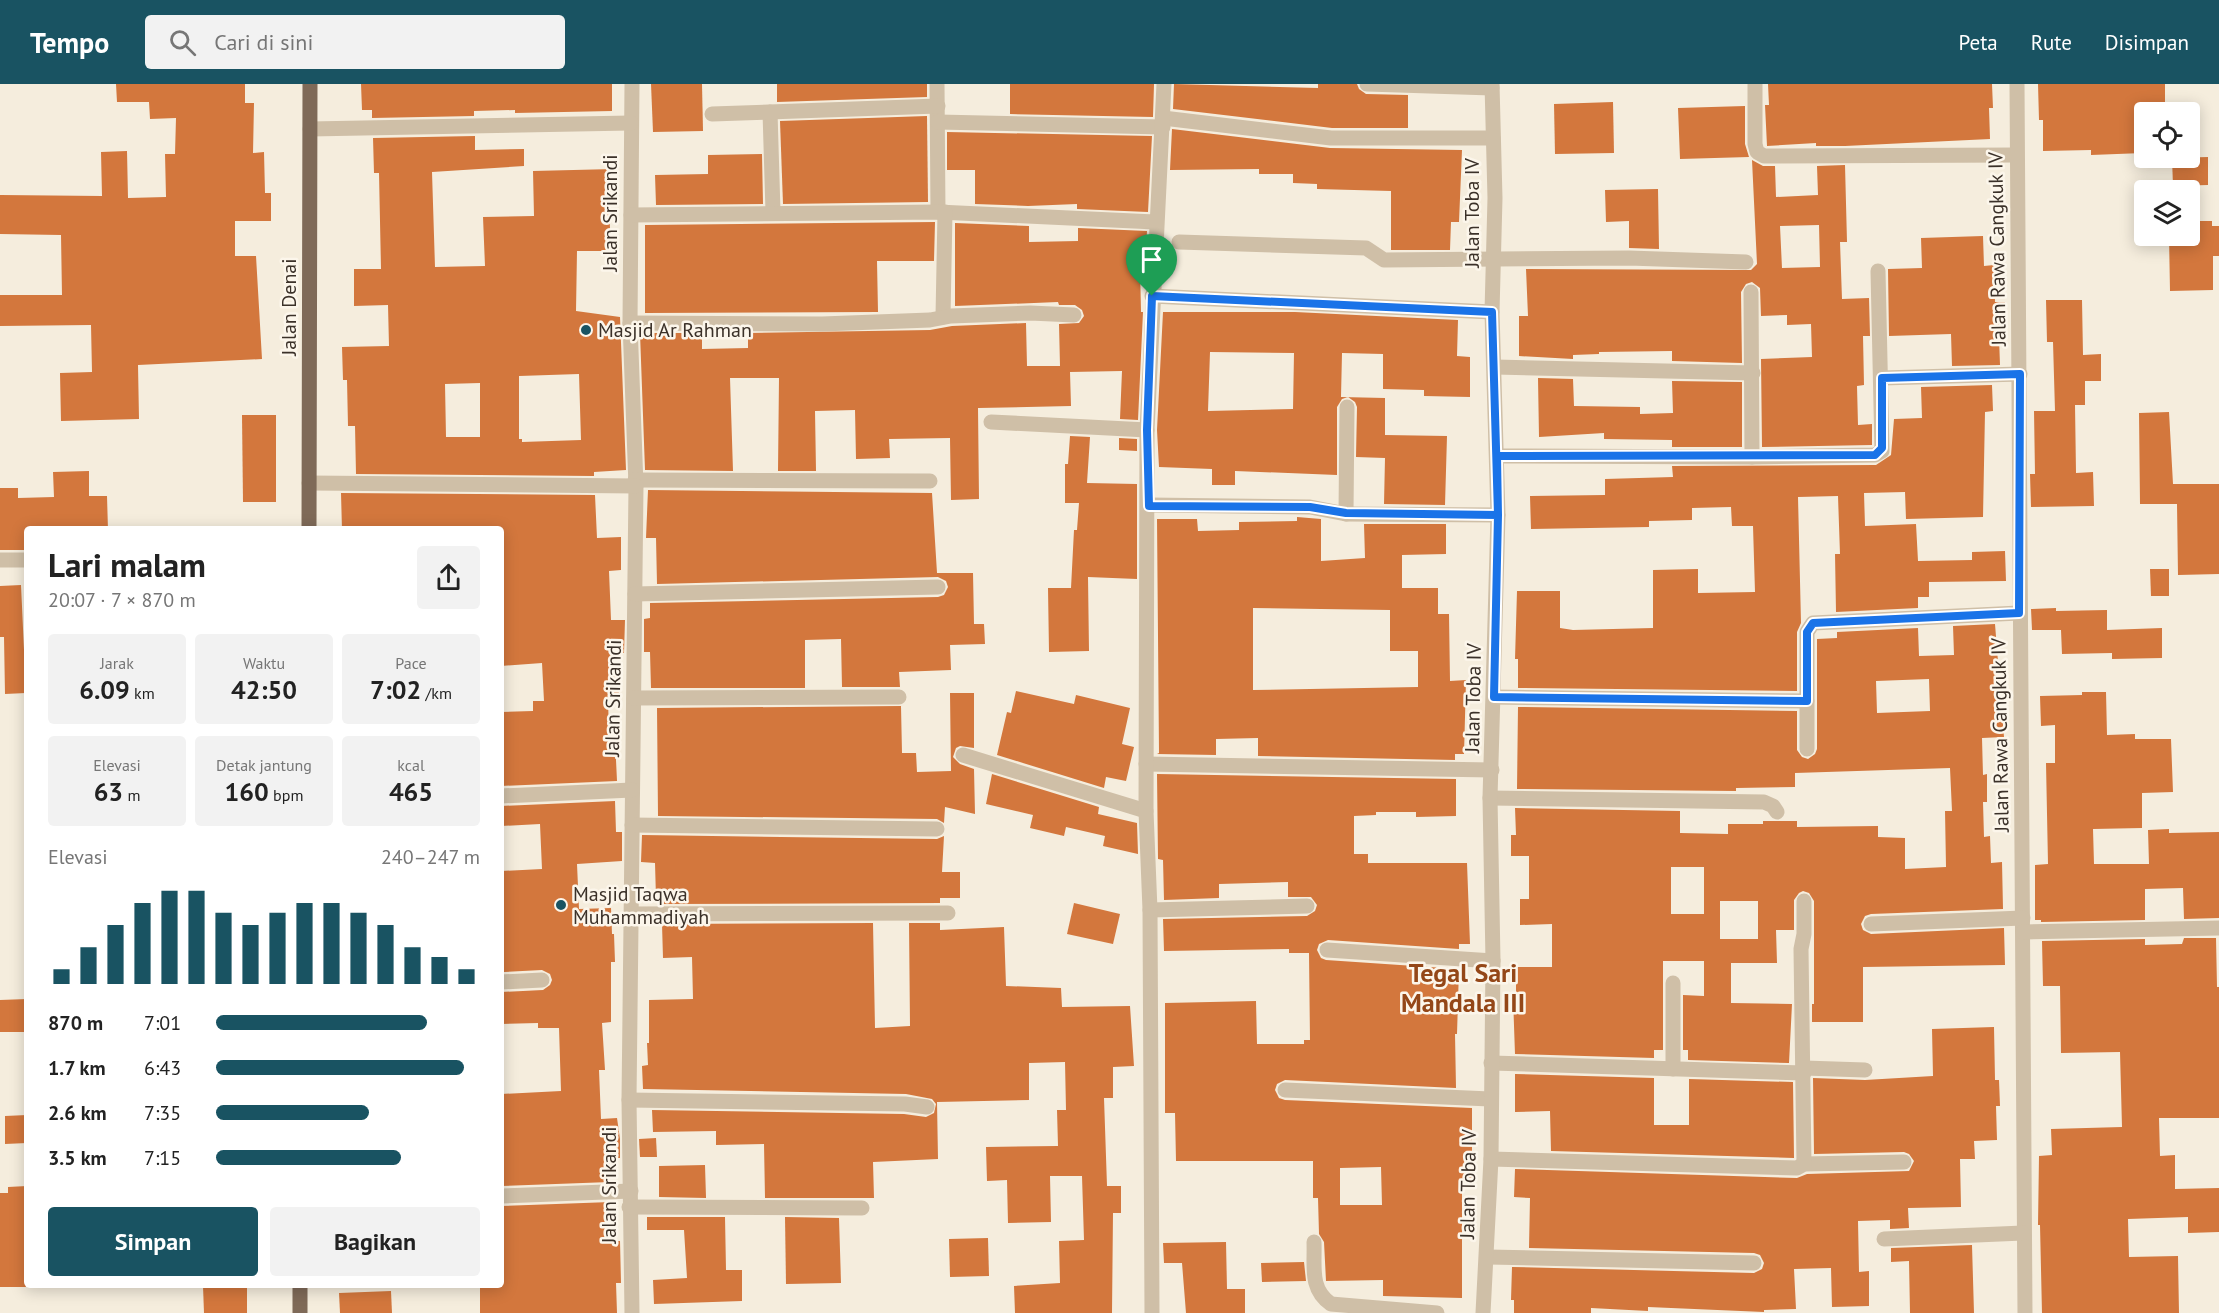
<!DOCTYPE html>
<html lang="id">
<head>
<meta charset="utf-8">
<style>
	body { margin:0; font-family:"PT Sans",sans-serif; background:#f2f2f2; color:#222; height:100vh; display:flex; flex-direction:column; font-size:22px; white-space:nowrap }
	* { box-sizing:border-box; margin:0 }
	p { font-size:20px; color:#767676 }
	.icon { flex:none; width:33px; height:33px; fill:none; stroke:currentColor; stroke-width:2; stroke-linecap:round; stroke-linejoin:round }
	.map { position:relative; flex:1; overflow:hidden }
	.drawer { position:absolute; left:24px; top:442px; width:480px; height:762px; display:flex; flex-direction:column; background:#fff; border-radius:6px; box-shadow:0 3px 15px #0003 }
	.drawer>* { flex:none }
	.tools { position:absolute; left:2134px; top:18px; display:grid; gap:12px }
	.tools a { display:grid; place-items:center; width:66px; height:66px; border-radius:6px; background:#fff; box-shadow:0 3px 15px #0003; font-size:30px }
	.pin { position:absolute; display:grid; place-items:center; width:51px; height:51px; color:#fff; margin:-62px -26px; border-radius:50% 50% 50% 0; rotate:-45deg; box-shadow:0 0 6px #0007 }
	.pin .icon { rotate:45deg }
	.round { display:grid; place-items:center; flex:none; width:63px; height:63px; border-radius:6px; background:#f2f2f2 }
	.summary { display:flex; align-items:center; justify-content:space-between; height:102px; padding:0 24px }
	h1 { font-size:33px; font-weight:700; line-height:45px }
	.metrics { display:grid; grid-template-columns:repeat(3,1fr); gap:9px; height:102px; padding:6px 24px }
	.metrics div { display:grid; align-content:center; border-radius:6px; background:#f2f2f2; text-align:center }
	.metrics b { font-size:26px; font-weight:700 }
	.metrics small { font-size:16px; font-weight:400 }
	.metrics p { font-size:16px }
	.chart { height:168px; padding:12px 24px }
	.chart p { display:flex; justify-content:space-between }
	.chart svg { width:100%; height:108px; margin-top:6px; stroke:#195362; stroke-width:6 }
	.action { display:flex; gap:12px; margin-top:auto; padding:12px 24px }
	.action a { flex:1; height:69px; border-radius:6px; background:#195362; color:#fff; font-size:24px; font-weight:700; line-height:69px; text-align:center }
	.action a+a { background:#f2f2f2; color:#222 }
	ul { padding:0 24px; list-style:none; font-size:20px }
	li { display:grid; grid-template-columns:96px 72px 1fr; align-items:center; height:45px }
	li i { height:15px; border-radius:8px; background:#195362 }
	header { display:flex; align-items:center; gap:36px; box-sizing:border-box; height:84px; padding:0 30px; background:#195362; color:#fff }
	header strong { font-size:28px }
	nav { display:flex; gap:33px; margin-inline-start:auto; font-size:21px }
	.search { width:420px; height:54px; background:#f2f2f2; display:flex; align-items:center; gap:15px; box-sizing:border-box; padding:0 21px; border-radius:6px; color:#767676; font-size:22px }
	.map>svg:first-child { display:block }
</style>
</head>
<body>
<header>
<strong>Tempo</strong>
<div class="search"><svg class="icon" aria-label="search" viewBox="0 0 24 24"><circle cx="10" cy="10" r="6"/><path d="M15 15l6 6"/></svg>Cari di sini</div>
<nav><a>Peta</a><a>Rute</a><a>Disimpan</a></nav>
</header>
<div class="map">
<svg width="2219" height="1229" viewBox="0 0 2219 1229">
	<rect width="100%" height="100%" fill="#f5eddd"/>
	<g fill="#d3773d" fill-rule="evenodd">
		<path d="M116,0H245V19H254L253,69L264,68L265,109H271V137H235V172H256L262,275L138,281L139,335L61,337L60,289L92,288L91,241L0,242V211H62L61,151L0,150V111L102,112L101,68L127,67L128,114L166,113L165,70H175L176,34L150,35L149,18H117Z"/>
		<path d="M361,0H612V27L515,29V26L474,27V32L372,34V26H362Z"/>
		<path d="M651,0H702L703,47L653,48Z"/>
		<path d="M777,0H927V13L777,18Z"/>
		<path d="M1010,0H1154L1153,33L1010,30Z"/>
		<path d="M1174,0L1318,4V0H1357L1359,5L1366,10L1408,11V44H1332L1173,25Z"/>
		<path d="M1768,0H1992L1993,24H1989L1990,55L1845,62H1816V59L1767,62L1765,21H1769Z"/>
		<path d="M2038,0H2165V28H2145L2143,69L2091,71V66L2043,67V36H2039Z"/>
		<path d="M1613,18L1614,69L1555,70L1554,20Z"/>
		<path d="M1745,22V60L1749,73L1680,75L1678,24Z"/>
		<path d="M927,32L928,118L783,120L780,37Z"/>
		<path d="M1172,45L1330,64L1462,66L1459,138H1451L1450,166H1391V107L1317,105V100L1293,99V90H1259V85L1170,86Z"/>
		<path d="M947,48L1152,52L1148,128L1077,125V120L1028,122L975,120V86H947Z"/>
		<path d="M475,52V66L524,65V82L432,88L435,183L485,182L483,133L534,132L533,87L614,85L615,122H609L611,167H577L576,227L620,233L626,386L594,388V392L356,390L355,342H348L347,296H343L342,263L389,262L388,221L354,222V185H381L379,89H374L373,54ZM579,290L581,356L522,358V355H519V292ZM480,299V353H446L445,300Z"/>
		<path d="M762,70L763,120L656,121L655,91L708,90V71Z"/>
		<path d="M2208,73V101L2173,102L2172,74Z"/>
		<path d="M1752,76L1763,82H1775L1776,113L1818,111L1817,82L1845,81L1847,158H1840L1842,215L1869,214L1870,252H1863L1864,301L1857,302L1858,341L1872,340V361L1762,363L1761,275L1812,273L1811,240L1787,241V231L1761,232L1760,204L1752,198L1746,200L1741,208L1742,279L1672,277V267L1599,268V270L1573,271V275L1519,272V232H1528L1526,185L1751,186L1757,180ZM1819,141L1820,183L1782,184L1780,142Z"/>
		<path d="M1658,105L1659,165L1629,164V137L1606,138L1605,106Z"/>
		<path d="M2190,137H2212V142H2219V172H2213V206L2170,207L2169,152H2190Z"/>
		<path d="M935,138L934,177H877L878,228L645,229V141Z"/>
		<path d="M955,139L1029,142V158L1078,157V144L1147,147L1145,183H1140L1141,228H1143L1138,336L1120,335L1122,287L1070,288L1071,322L978,324L979,415L951,416L950,354L889,355L890,374L856,375L855,326L815,327L816,387H778L779,294H730L733,387L645,386L640,249H702V265L748,264V249L930,246L952,242L1026,239L1027,282H1060L1059,240L1079,239L1084,232L1082,226L1075,221H1059L1058,218L955,222Z"/>
		<path d="M1983,152L1984,182L1994,181L1995,218H2005L2006,253H1999L2000,281L1952,282L1951,250L1889,252L1888,185L1922,184L1921,154Z"/>
		<path d="M2046,216H2082L2083,271L2101,270V297H2085V321H2075L2076,389L2093,388L2094,422L2031,423L2030,390H2035L2034,327H2055L2053,258H2047Z"/>
		<path d="M1163,228H1295L1458,236L1457,272L1470,273V313L1424,312V306L1383,305V270L1342,269L1341,313L1385,314V351L1447,352L1445,421L1384,420L1385,374L1356,373L1357,323L1355,318L1348,313L1342,315L1337,323V391L1235,387V401H1212V385L1159,383L1157,346ZM1210,268L1294,269L1293,325L1208,327Z"/>
		<path d="M1538,294L1573,295L1574,322L1640,323V330L1673,329L1672,297L1742,298V363H1672V356L1604,355V349L1539,353Z"/>
		<path d="M1992,301L1993,327L1985,328L1983,433L1906,435L1905,408L1864,409L1865,442L1916,440L1918,477L1972,476V468L2005,467L2006,497L1929,498V513H1918V524L1836,528L1835,470H1840L1838,412L1798,413L1801,539L1797,548V607L1518,604V575H1515L1517,507H1560V544L1573,546L1653,544V486L1698,485V509L1755,508L1753,442H1732L1731,423L1692,424V436L1649,437V443L1531,445L1530,412L1605,411V395L1673,393L1672,382L1876,381L1891,371L1894,335L1922,334L1921,303Z"/>
		<path d="M2169,328L2173,400H2219V490L2178,491L2177,420H2140L2139,329Z"/>
		<path d="M242,331H276V418H243Z"/>
		<path d="M1070,352L1090,353L1087,399L1137,400V495L1088,493L1089,567L1049,568L1048,504H1071L1074,446H1077L1079,419H1065V380H1068Z"/>
		<path d="M1119,354L1137,355V367L1119,366Z"/>
		<path d="M89,387V412H107L108,446H27V466H0V404H18V414L54,413L53,388Z"/>
		<path d="M648,406L932,409L937,489H973L974,540H984L985,560L950,561L951,586L899,588L900,603H842L841,555L805,556V604H651L650,568H644V535L650,534V519L938,513L944,511L948,503L946,497L938,493L657,500L656,454H646Z"/>
		<path d="M341,409L595,411L597,454L621,453V486L609,487L611,536H625L624,569H617L619,611L608,612L609,656L615,655L617,697L501,702V628L533,627V617H544L542,579L501,582V446H342Z"/>
		<path d="M1297,433L1321,435V477L1365,474L1364,440H1446V470L1402,471V504H1438V530H1449L1450,597L1466,596L1464,670H1455V676L1258,672V654L1216,655V671L1157,670L1159,669L1157,435H1197L1198,447L1239,446V438L1297,437ZM1253,524L1390,526V567H1418V603L1253,606Z"/>
		<path d="M2150,485H2169V512H2151Z"/>
		<path d="M21,501L26,609L5,610L4,553H0V502Z"/>
		<path d="M2056,524V527L2107,526V546L2162,544V574L2112,575V569L2062,570L2061,546H2032L2031,525Z"/>
		<path d="M1995,540L2004,653L1982,654L1983,691L1987,690V718H1983L1984,753L1990,752L1991,779L2002,778L2003,825L1871,830L1865,832L1861,840L1863,846L1871,850L2004,844L2005,881L1863,883V938H1812V920H1814V817L1809,809L1803,807L1799,809L1794,816V846H1776L1777,879H1731V919L1792,920L1789,979L1688,976V966H1683V911L1704,912V877H1663V966H1654V974L1515,970L1513,913H1516V883H1552V840L1520,841V815H1529V772H1511V751H1516L1515,724L1680,727V749L1728,750V740H1763V737H1797V743L1878,742V753L1905,754V785L1946,783L1945,727H1952L1950,684L1795,689V703L1736,704V707L1517,705L1518,623L1797,627V666L1802,673L1808,675L1815,670L1817,665V555L1837,554V548L1918,544L1919,572L1954,571L1953,542ZM1929,595L1930,627L1877,629L1876,597ZM1671,783H1704V830H1671ZM1720,817H1758V855H1720Z"/>
		<path d="M1016,607L1074,620L1076,611L1130,624L1122,660L1134,663L1126,697L1106,693L1104,704L997,671L1007,628L1011,629Z"/>
		<path d="M2082,608H2106L2107,651L2135,650V655H2171L2173,708L2142,709V744L2093,745L2094,780H2149L2148,746L2169,745V749L2219,748V834L2184,835L2183,804L2145,805V836L2041,838V836H2035V781L2048,780L2046,679H2055V641L2041,642L2040,612L2082,611Z"/>
		<path d="M950,609H974V664L960,662L956,664L953,673L960,680L974,685L975,730L945,723L944,739L937,735L658,732L657,624L901,622L902,669H916L917,688L951,687Z"/>
		<path d="M992,690L1099,723L1098,730L1137,739L1138,770L1103,762L1105,752L1066,743L1064,752L1030,744L1033,731L986,720Z"/>
		<path d="M1157,690L1456,695V732L1416,733V728H1376V731L1354,732V770H1368V779H1467L1470,860H1459V865L1328,856L1319,860L1317,866L1321,874L1326,876L1459,885L1457,950H1455L1456,1004L1285,996L1277,1000L1275,1006L1279,1014L1285,1016L1472,1024V1104H1462V1214L1383,1212V1196L1326,1197L1324,1158L1319,1150L1318,1114H1313V1077H1176L1175,1029H1165V919L1256,917L1257,960H1304V956H1310L1309,869H1289V865L1164,867L1163,835L1307,832L1315,827L1317,821L1311,813H1288V798L1219,800V814L1164,816L1163,776L1158,775ZM1381,1083L1382,1121H1340V1084Z"/>
		<path d="M615,717L616,748H622V777L577,780L579,825L611,824L612,850H614L615,878H611V938L602,939L605,986H599L601,1035L617,1034L620,1055V1074H613L614,1094L610,1095V1098L501,1102V1010L561,1007L559,944H538V939L501,940V908L543,906L550,901L552,896L550,890L542,886L504,888L501,787L542,785L540,740L501,742V722Z"/>
		<path d="M642,751L937,755L944,752L942,788H960V814H940V819L662,820V814H656L655,779L641,778Z"/>
		<path d="M1074,819L1120,830L1113,860L1067,850Z"/>
		<path d="M873,839L875,944L910,942L909,839H940V846L1004,843L1006,902L1061,904L1062,923L1130,922L1134,982L1113,983V1014H1104L1107,1102H1121V1129H1113L1112,1229H1015L1014,1202L1060,1199L1059,1157L1084,1156L1082,1092H1050L1051,1138L1008,1139L1007,1096L987,1097L986,1063L1058,1062L1057,1026H1066L1065,978L1029,979V1016L937,1018L938,1075L873,1078L874,1114H765L764,1060L716,1061V1047L653,1048L652,1026L904,1030L926,1033L934,1029L936,1020L932,1015L906,1010L643,1005L642,982L648,981L647,959H649V916L693,915L692,873L663,874L662,840Z"/>
		<path d="M2184,854H2216L2217,903H2219V1034H2159L2160,1072L2175,1071V1105L2219,1104V1148L2188,1149V1133L2128,1135L2129,1173L2178,1172L2179,1229H2042L2040,1141H2038L2039,1072L2052,1071L2051,1045L2122,1043L2120,968L2061,969L2060,902H2043L2042,857L2145,855V861L2182,860Z"/>
		<path d="M27,915V948H0V916Z"/>
		<path d="M1994,943L1995,996H1999L2000,1022H1996L1997,1056L1974,1057L1975,1075H1960L1961,1123L1908,1124L1909,1144L1890,1145V1136L1858,1137L1859,1188L1869,1187V1222L1832,1223L1831,1184L1794,1185L1796,1225L1764,1226V1228L1648,1223V1227L1591,1224V1229H1514V1216H1511L1512,1183L1754,1189L1762,1185L1764,1179L1760,1171L1754,1169L1529,1164L1530,1114L1514,1113L1515,1085L1797,1094L1807,1090L1909,1087L1914,1077L1909,1070L1904,1068L1814,1070L1813,994L1865,996L1933,992L1932,945Z"/>
		<path d="M1515,990L1654,994V1041H1689V995L1793,998L1794,1074L1551,1067L1550,1027L1515,1028Z"/>
		<path d="M27,1031V1059L5,1060V1032Z"/>
		<path d="M656,1054L657,1073H640L639,1055Z"/>
		<path d="M705,1081L706,1114L659,1113V1082Z"/>
		<path d="M27,1102V1203H0V1109H8V1103Z"/>
		<path d="M611,1118L613,1157H620L621,1199H616L617,1229H480V1202H501V1122Z"/>
		<path d="M647,1133H725L726,1186H742V1217L654,1220L653,1196L687,1194L684,1146H647Z"/>
		<path d="M785,1133L839,1134L841,1199L786,1200Z"/>
		<path d="M988,1154L989,1192L950,1193L949,1155Z"/>
		<path d="M1226,1158L1227,1205H1245V1229H1186L1182,1179H1164L1163,1159Z"/>
		<path d="M1972,1161L1974,1229H1910L1909,1177L1891,1178V1164Z"/>
		<path d="M1304,1178L1306,1197L1262,1198L1261,1179Z"/>
		<path d="M203,1202H247V1229H204Z"/>
		<path d="M391,1207L392,1229H340L339,1209Z"/>
	</g>
	<g fill="none" stroke-linecap="round" stroke-linejoin="round">
		<g stroke="#cfbfa7" stroke-width="15">
			<path d="M632,0L630,239L636,402L629,1016L632,1229"/>
			<path d="M937,0L938,128"/>
			<path d="M1367,0L1492,4"/>
			<path d="M1755,0V60L1757,68L1764,72L2016,71"/>
			<path d="M2017,0L2025,1229"/>
			<path d="M770,28L773,128"/>
			<path d="M712,30L938,22"/>
			<path d="M1163,34L1331,54H1493"/>
			<path d="M938,38L1163,43"/>
			<path d="M310,45L631,39"/>
			<path d="M631,131L938,128L1155,138"/>
			<path d="M1179,158L1366,164L1384,176L1629,174L1746,178"/>
			<path d="M1152,212L1492,228"/>
			<path d="M943,233L945,128"/>
			<path d="M630,239L822,240L930,236L951,232L1030,229L1074,231"/>
			<path d="M1495,283L1753,289"/>
			<path d="M1882,294L2020,290"/>
			<path d="M991,338L1147,346"/>
			<path d="M1497,372L1752,373L1751,208"/>
			<path d="M1752,373L1875,371L1882,367L1878,187"/>
			<path d="M635,396L930,397"/>
			<path d="M309,399L636,402"/>
			<path d="M1149,421L1310,423L1346,430L1347,323"/>
			<path d="M1346,430L1498,431"/>
			<path d="M0,476H27"/>
			<path d="M635,510L938,503"/>
			<path d="M1494,613L1807,617"/>
			<path d="M634,614L899,613"/>
			<path d="M1807,665V548L1813,539L2019,529"/>
			<path d="M963,671L1146,727"/>
			<path d="M1146,680L1492,686"/>
			<path d="M501,712L632,706"/>
			<path d="M1490,714L1764,718L1773,722L1777,728"/>
			<path d="M632,741L937,745"/>
			<path d="M1150,826L1307,822"/>
			<path d="M631,830L948,829"/>
			<path d="M1871,840L2023,834"/>
			<path d="M2023,848L2219,844"/>
			<path d="M1327,866L1493,877"/>
			<path d="M501,898L542,896"/>
			<path d="M1491,979L1804,989"/>
			<path d="M1804,984L1865,986"/>
			<path d="M1673,985V899"/>
			<path d="M1285,1006L1490,1015"/>
			<path d="M629,1016L905,1020L927,1023"/>
			<path d="M1491,1075L1797,1084L1804,1080L1904,1078"/>
			<path d="M1804,1080L1801,865L1804,850V817"/>
			<path d="M501,1112L631,1107"/>
			<path d="M629,1123L862,1124"/>
			<path d="M1884,1155L2023,1149"/>
			<path d="M1314,1158C1315,1182 1309,1205 1331,1220L1437,1229"/>
			<path d="M1488,1173L1754,1179"/>
			<path d="M1152,1229L1150,826L1146,727L1147,346L1164,0"/>
			<path d="M1483,1229L1491,1075L1493,877L1490,714L1498,431L1492,228L1495,114L1492,0"/>
		</g>
		<g stroke="#7f6a58" stroke-width="15">
			<path d="M309,446L310,0"/>
			<path d="M300,1202V1229"/>
		</g>
	</g>
	<g fill="none" stroke-linecap="round" stroke-linejoin="round">
		<g stroke="#fff" stroke-width="12">
			<path id="route" d="M1152,212L1492,228L1498,431L1494,613L1807,617V548L1813,539L2019,529L2020,290L1882,294V364L1875,371L1497,372L1498,431L1346,429L1310,423L1149,422L1147,346L1152,212"/>
		</g>
		<use href="#route" stroke="#1a73e8" stroke-width="8"/>
	</g>
	<g fill="#195362" stroke="#fcf6eb" stroke-width="2">
		<circle cx="586" cy="246" r="6"/>
		<circle cx="561" cy="821" r="6"/>
	</g>
	<g text-anchor="middle" dominant-baseline="central" stroke-width="5" stroke-linejoin="round" paint-order="stroke">
		<g font-size="20" fill="#3b3129" stroke="#fcf6eb">
			<text transform="translate(610 129) rotate(-90)">Jalan Srikandi</text>
			<text transform="translate(1472 129) rotate(-90)">Jalan Toba IV</text>
			<text transform="translate(1997 165) rotate(-91)">Jalan Rawa Cangkuk IV</text>
			<text transform="translate(289 223) rotate(-90)">Jalan Denai</text>
			<text transform="translate(613 614) rotate(-89)">Jalan Srikandi</text>
			<text transform="translate(1473 614) rotate(-89)">Jalan Toba IV</text>
			<text transform="translate(2000 651) rotate(-91)">Jalan Rawa Cangkuk IV</text>
			<text transform="translate(1468 1100) rotate(-89)">Jalan Toba IV</text>
			<text transform="translate(609 1101) rotate(-90)">Jalan Srikandi</text>
		</g>
		<g font-size="20" fill="#3b3129" stroke="#fcf6eb" text-anchor="start">
			<text x="598" y="246">Masjid Ar Rahman</text>
			<text x="573" y="810">Masjid Taqwa<tspan x="573" dy="23">Muhammadiyah</tspan></text>
		</g>
		<g font-size="26" font-weight="bold" fill="#944718" stroke="#fcf6eb">
			<text x="1463" y="888">Tegal Sari<tspan x="1463" dy="30">Mandala III</tspan></text>
		</g>
	</g>
</svg>
<div class="tools">
<a><svg class="icon" aria-label="locate" viewBox="0 0 24 24"><circle cx="12" cy="12" r="6"/><path d="M12 2v4M12 18v4M2 12h4M18 12h4"/></svg></a>
<a><svg class="icon" aria-label="layers" viewBox="0 0 24 24"><path d="M12 4l9 5-9 5-9-5zM3 14l9 5 9-5"/></svg></a>
</div>
<div class="pin" style="left:1152px;top:212px;background:#1e9e55"><svg class="icon" aria-label="arrive" viewBox="0 0 24 24"><path d="M6 21V4h12l-3 4 3 4H6"/></svg></div>
<section class="drawer">
<div class="summary"><div><h1>Lari malam</h1><p>20:07 · 7 × 870 m</p></div><a class="round"><svg class="icon" aria-label="share" viewBox="0 0 24 24"><path d="M12 15V3M7 8l5-5 5 5M5 13v7h14v-7"/></svg></a></div>
<div class="metrics">
<div><p>Jarak</p><b>6.09<small> km</small></b></div>
<div><p>Waktu</p><b>42:50</b></div>
<div><p>Pace</p><b>7:02<small> /km</small></b></div>
</div>
<div class="metrics">
<div><p>Elevasi</p><b>63<small> m</small></b></div>
<div><p>Detak jantung</p><b>160<small> bpm</small></b></div>
<div><p>kcal</p><b>465</b></div>
</div>
<div class="chart"><p><span>Elevasi</span>240–247 m</p>
<svg viewBox="0 0 160 44" preserveAspectRatio="none"><path d="M5 44V38M15 44V29M25 44V20M35 44V11M45 44V6M55 44V6M65 44V15M75 44V20M85 44V15M95 44V11M105 44V11M115 44V15M125 44V20M135 44V29M145 44V33M155 44V38"/></svg>
</div>
<ul>
<li><b>870 m</b>7:01<i style="width:80%"></i></li>
<li><b>1.7 km</b>6:43<i style="width:94%"></i></li>
<li><b>2.6 km</b>7:35<i style="width:58%"></i></li>
<li><b>3.5 km</b>7:15<i style="width:70%"></i></li>
</ul>
<div class="action"><a>Simpan</a><a>Bagikan</a></div>
</section>
</div>
</body>
</html>
